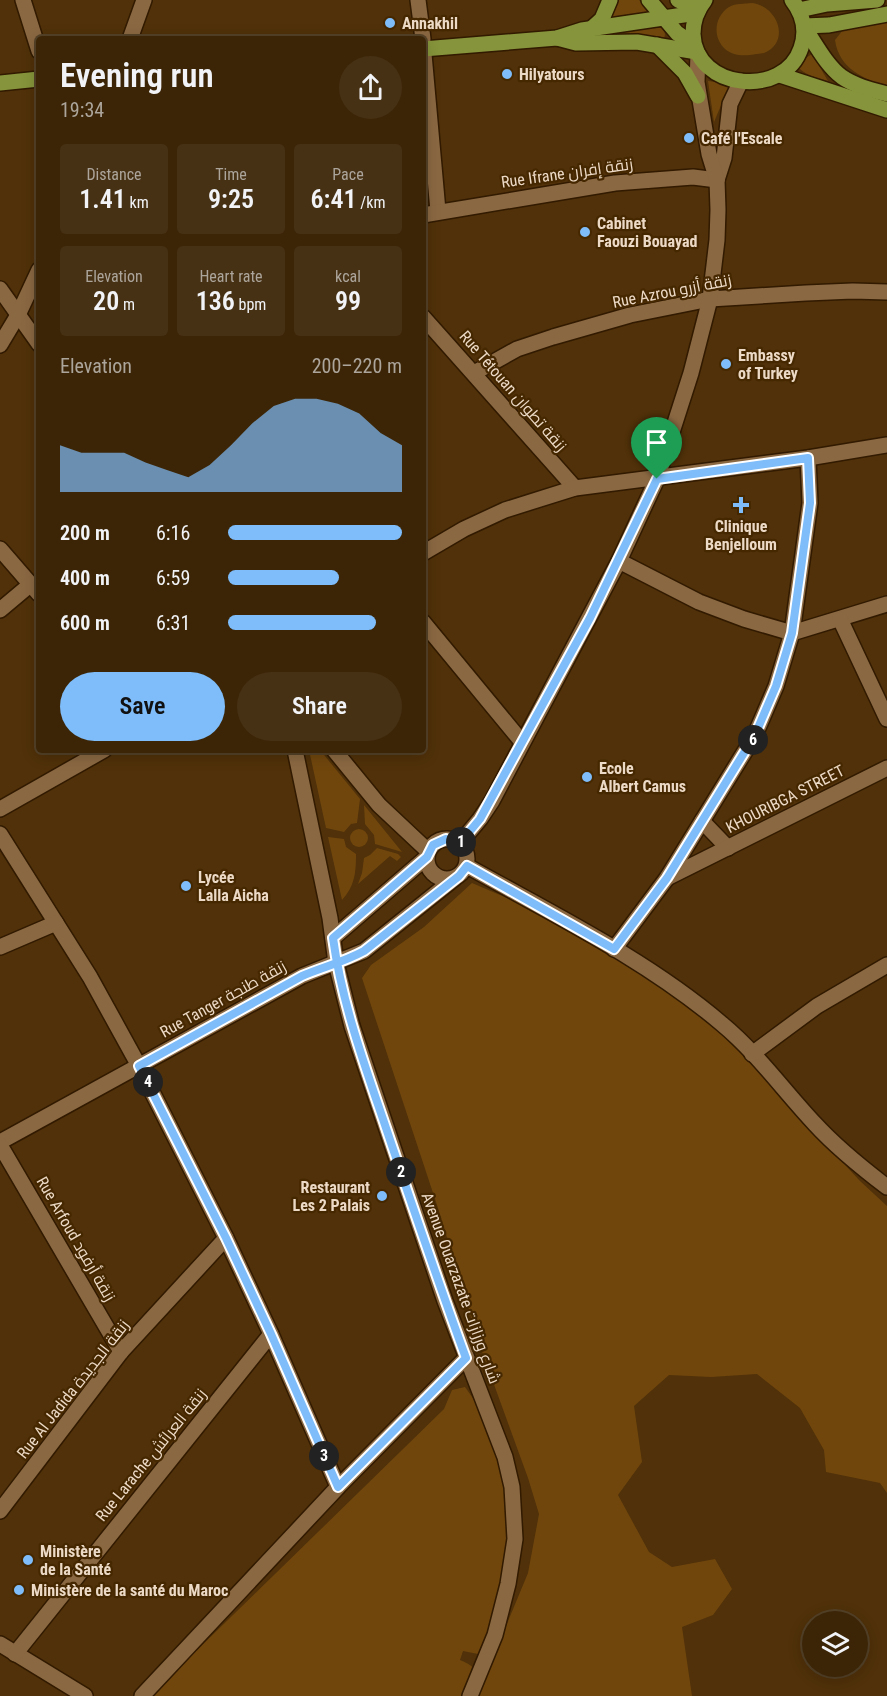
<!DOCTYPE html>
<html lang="en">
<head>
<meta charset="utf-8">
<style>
	body { margin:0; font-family:"Roboto Condensed",Cairo,sans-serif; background:#473115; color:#f1f3f6; height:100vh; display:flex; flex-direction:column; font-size:22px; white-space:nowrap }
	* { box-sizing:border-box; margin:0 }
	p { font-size:20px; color:#aca59b }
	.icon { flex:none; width:33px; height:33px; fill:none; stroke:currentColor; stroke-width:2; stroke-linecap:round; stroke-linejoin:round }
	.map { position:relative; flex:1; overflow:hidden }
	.side { position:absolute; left:36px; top:36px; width:390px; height:717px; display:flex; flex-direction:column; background:#3c2507; border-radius:6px; box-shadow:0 3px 15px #0003,0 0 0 2px #554228 }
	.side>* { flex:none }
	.tools { position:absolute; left:802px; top:1611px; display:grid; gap:12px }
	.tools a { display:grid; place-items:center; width:66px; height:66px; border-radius:50%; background:#3c2507; box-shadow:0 3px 15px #0003,0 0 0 2px #554228; font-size:30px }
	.pin { position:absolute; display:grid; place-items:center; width:51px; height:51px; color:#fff; margin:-62px -26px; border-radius:50% 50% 50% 0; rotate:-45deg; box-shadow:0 0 6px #0007 }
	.pin .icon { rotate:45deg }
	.km { position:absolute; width:30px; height:30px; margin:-15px; border-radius:50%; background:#222; color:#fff; font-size:16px; line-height:30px; text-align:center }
	.round { display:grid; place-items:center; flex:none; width:63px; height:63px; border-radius:32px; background:#473115 }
	.head { display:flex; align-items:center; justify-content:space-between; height:102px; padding:0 24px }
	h1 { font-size:33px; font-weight:600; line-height:45px }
	.stats { display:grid; grid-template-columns:repeat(3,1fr); gap:9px; height:102px; padding:6px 24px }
	.stats div { display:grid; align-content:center; border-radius:6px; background:#473115; text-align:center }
	.stats b { font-size:26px; font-weight:600 }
	.stats small { font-size:16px; font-weight:400 }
	.stats p { font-size:16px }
	.chart { height:168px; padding:12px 24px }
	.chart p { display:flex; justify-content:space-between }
	.chart svg { width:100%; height:108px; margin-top:6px; fill:#7ebdf9; opacity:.7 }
	.primary-button { display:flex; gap:12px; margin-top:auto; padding:12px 24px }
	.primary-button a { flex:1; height:69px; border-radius:36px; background:#7ebdf9; color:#111; font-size:24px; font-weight:600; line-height:69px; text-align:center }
	.primary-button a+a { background:#473115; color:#f1f3f6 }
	ul { padding:0 24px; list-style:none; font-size:20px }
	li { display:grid; grid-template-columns:96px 72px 1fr; align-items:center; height:45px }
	li i { height:15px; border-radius:8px; background:#7ebdf9 }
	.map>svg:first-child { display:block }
</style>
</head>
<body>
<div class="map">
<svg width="887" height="1696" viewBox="0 0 887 1696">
	<rect width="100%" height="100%" fill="#503109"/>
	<g fill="#70460d">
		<path d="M615,0H639L651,15L608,19Z"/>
		<path d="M752,3C778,6 791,42 764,53C760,54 754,54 750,55C741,56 731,55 724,48C712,36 715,16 729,7C736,3 744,4 752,3Z"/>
		<path d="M887,21V87C863,78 839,69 835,40L843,30Z"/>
		<path d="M650,28H663L665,34L664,40L636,34L604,36V34Z"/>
		<path d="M812,54L828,81C817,77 802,75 796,64Z"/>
		<path d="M708,81L730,84L714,122Z"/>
		<path d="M309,750H320L360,799L357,823L351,824L344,832L326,828Z"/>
		<path d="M364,805L402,852L375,844L374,835L365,824Z"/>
		<circle cx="359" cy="838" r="9"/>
		<path d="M328,837L344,839L346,847L356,854C356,872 355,886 342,900Z"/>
		<path d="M377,848L398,854L401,857L397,861L390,856L358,884L362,873L364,858L370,855Z"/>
		<path d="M472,883L512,900L646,976L695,1008L755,1068L860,1181L887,1206V1493L880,1483L826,1472L824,1450L800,1408L757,1374L711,1377L669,1375L634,1406L642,1462L618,1495L649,1552L672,1567L715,1559L732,1589L713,1615L682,1627L692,1696H477L528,1573L539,1514L528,1478L480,1346L438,1208L362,978L371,965L424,927Z"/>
		<path d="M465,1387L477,1404L502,1473L516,1525L484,1651L478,1654L463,1651L460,1660C481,1668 477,1676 475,1696H150L444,1409L452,1390Z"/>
	</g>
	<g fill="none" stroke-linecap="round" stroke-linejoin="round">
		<g stroke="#311a00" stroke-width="18">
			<g id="minor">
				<path d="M23,0L39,51"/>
				<path d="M418,0L423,39"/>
				<path d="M130,39L144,0"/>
				<path d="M423,43L438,211"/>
				<path d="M717,180L724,158L730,104L741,81"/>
				<path d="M423,215L615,183L693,177L717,180"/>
				<path d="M0,289L39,344"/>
				<path d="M423,317L575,488"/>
				<path d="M0,345L18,315L39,270"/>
				<path d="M474,373L517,349L553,337L630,315L710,299L806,293L853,291L887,292"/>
				<path d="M0,549L39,594"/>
				<path d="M423,553L464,529L505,510L575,488L808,458L887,445"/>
				<path d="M619,561L699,602L744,619L792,633L887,604"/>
				<path d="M0,610L31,584"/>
				<path d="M840,619L887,719"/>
				<path d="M423,622L522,742"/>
				<path d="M295,750L330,918L336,963L352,1026L445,1301L505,1457L512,1487L515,1539L508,1584L495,1635L470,1696"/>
				<path d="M334,750L379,805L428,851"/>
				<path d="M0,809L104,750"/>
				<path d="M702,821L728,848"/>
				<path d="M0,834L90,977L139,1066L226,1238L271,1334L338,1487"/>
				<circle cx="447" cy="859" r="20"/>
				<path d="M460,843L480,819L492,801L619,561L657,479L691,373L710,299L717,240L718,210L717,180L709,154L697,82L698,54"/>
				<path d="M467,866C553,914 647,960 722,1024C757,1053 784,1091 815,1124C837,1148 862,1168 887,1187"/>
				<path d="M667,878L887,768"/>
				<path d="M333,938L427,857"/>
				<path d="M0,947L56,923"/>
				<path d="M614,949L667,878L755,735L776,686L792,633L810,503L808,458"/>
				<path d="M752,1054L817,1006L887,965"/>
				<path d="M0,1142L302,976L364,951L455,878"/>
				<path d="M0,1145L121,1352"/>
				<path d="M0,1511L121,1352L226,1238"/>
				<path d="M0,1644L85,1696"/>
				<path d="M15,1654L271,1334"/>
				<path d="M142,1696L338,1487L466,1358"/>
			</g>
		</g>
		<g stroke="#311a00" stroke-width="18">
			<g id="major">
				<path d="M649,0L677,33L694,45"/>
				<path d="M678,0L699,9"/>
				<path d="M705,0C697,10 693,21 693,34C695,90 784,99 801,48C807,31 803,14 792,0"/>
				<path d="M799,10L827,4L877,0"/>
				<path d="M804,26L829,25L887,14"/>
				<path d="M804,27C815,43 826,65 842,77C855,86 872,90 887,94"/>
				<path d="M591,29L602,19L610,0"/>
				<path d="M557,38L576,43L637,42L697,52"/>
				<path d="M657,45L685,73L698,96"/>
				<path d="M423,49L557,38L582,30L697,13"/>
				<path d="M780,75L887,110"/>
				<path d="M0,83L39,79"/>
			</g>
		</g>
		<use href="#minor" stroke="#8a6842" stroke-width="15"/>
		<use href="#major" stroke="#86953b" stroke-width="15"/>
	</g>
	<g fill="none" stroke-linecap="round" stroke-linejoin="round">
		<g stroke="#fff" stroke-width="12">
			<path id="route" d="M657,479L590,618L480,819L460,843L446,839L433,845L427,857L333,938C342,1004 365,1066 386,1128C412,1205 438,1282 466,1358L338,1487L271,1334L226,1238L139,1066L302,976C323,967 344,962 364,951L459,876L467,866L614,949L667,878L755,735L776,686L792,633L810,503L808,458L657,479"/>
		</g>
		<use href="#route" stroke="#7ebdf9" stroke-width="8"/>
	</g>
	<g fill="#7ebdf9" stroke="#452700" stroke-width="2">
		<circle cx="390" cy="23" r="6"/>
		<circle cx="507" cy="74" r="6"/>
		<circle cx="689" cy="138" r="6"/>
		<circle cx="585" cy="232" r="6"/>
		<circle cx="726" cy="364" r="6"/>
		<path d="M738 496h6v6h6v6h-6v6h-6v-6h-6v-6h6z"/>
		<circle cx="587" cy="777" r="6"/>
		<circle cx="186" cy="886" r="6"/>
		<circle cx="382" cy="1196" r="6"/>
		<circle cx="28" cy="1560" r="6"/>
		<circle cx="19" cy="1590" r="6"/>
	</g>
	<g text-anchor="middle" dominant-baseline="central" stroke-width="4.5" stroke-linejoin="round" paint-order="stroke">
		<g font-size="16" font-weight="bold" fill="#eddac6" stroke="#452700" text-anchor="start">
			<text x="402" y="23">Annakhil</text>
			<text x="519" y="74">Hilyatours</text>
			<text x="701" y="138">Café l'Escale</text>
			<text x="597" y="223">Cabinet<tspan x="597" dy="18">Faouzi Bouayad</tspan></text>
			<text x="738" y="355">Embassy<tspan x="738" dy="18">of Turkey</tspan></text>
			<text x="741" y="526" text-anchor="middle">Clinique<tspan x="741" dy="18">Benjelloum</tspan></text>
			<text x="599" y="768">Ecole<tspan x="599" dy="18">Albert Camus</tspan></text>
			<text x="198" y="877">Lycée<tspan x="198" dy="18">Lalla Aicha</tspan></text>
			<text x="370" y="1187" text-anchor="end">Restaurant<tspan x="370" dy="18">Les 2 Palais</tspan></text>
			<text x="40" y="1551">Ministère<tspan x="40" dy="18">de la Santé</tspan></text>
			<text x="31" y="1590">Ministère de la santé du Maroc</text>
		</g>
		<g font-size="16" fill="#eddac6" stroke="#452700">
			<text transform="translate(567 173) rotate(-8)">Rue Ifrane زنقة إفران</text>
			<text transform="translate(672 291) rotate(-11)">Rue Azrou زنقة أزرو</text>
			<text transform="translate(513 391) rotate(49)">Rue Tétouan زنقة تطوان</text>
			<text transform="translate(785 799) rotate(-27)">KHOURIBGA STREET</text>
			<text transform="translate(223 999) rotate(-29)">Rue Tanger زنقة طنجة</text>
			<text transform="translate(76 1239) rotate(60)">Rue Arfoud زنقة أرفود</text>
			<text transform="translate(461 1288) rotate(70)">Avenue Ouarzazate شارع ورزازات</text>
			<text transform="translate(73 1389) rotate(-52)">Rue Al Jadida زنقة الجديدة</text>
			<text transform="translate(151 1455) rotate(-51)">Rue Larache زنقة العرائش</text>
		</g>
	</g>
</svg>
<div class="tools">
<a><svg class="icon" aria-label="layers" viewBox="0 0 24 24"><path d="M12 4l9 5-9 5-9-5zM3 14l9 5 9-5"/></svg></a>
</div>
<div class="pin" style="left:657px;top:479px;background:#1e9e55"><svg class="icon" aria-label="arrive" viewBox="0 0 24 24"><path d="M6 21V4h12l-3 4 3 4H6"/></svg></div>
<b class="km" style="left:461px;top:842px">1</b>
<b class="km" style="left:401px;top:1172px">2</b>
<b class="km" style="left:324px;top:1456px">3</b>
<b class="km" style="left:148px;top:1082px">4</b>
<b class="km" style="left:753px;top:740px">6</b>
<section class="side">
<div class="head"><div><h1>Evening run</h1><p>19:34</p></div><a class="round"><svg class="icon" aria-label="share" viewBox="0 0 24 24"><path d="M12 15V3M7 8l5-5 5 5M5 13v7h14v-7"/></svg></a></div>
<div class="stats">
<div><p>Distance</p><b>1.41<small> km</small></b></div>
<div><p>Time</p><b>9:25</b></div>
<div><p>Pace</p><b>6:41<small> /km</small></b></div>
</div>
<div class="stats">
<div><p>Elevation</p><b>20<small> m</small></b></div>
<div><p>Heart rate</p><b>136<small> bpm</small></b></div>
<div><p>kcal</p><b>99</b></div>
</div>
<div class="chart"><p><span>Elevation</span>200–220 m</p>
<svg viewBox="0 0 160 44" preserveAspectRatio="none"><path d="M0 44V25L10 28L20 28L30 28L40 32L50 35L60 38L70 33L80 25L90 16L100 9L110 6L120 6L130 8L140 12L150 20L160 25V44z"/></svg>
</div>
<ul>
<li><b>200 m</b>6:16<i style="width:100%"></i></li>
<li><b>400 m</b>6:59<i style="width:64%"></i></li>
<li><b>600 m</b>6:31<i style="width:85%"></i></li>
</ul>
<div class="primary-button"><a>Save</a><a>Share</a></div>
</section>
</div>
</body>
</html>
